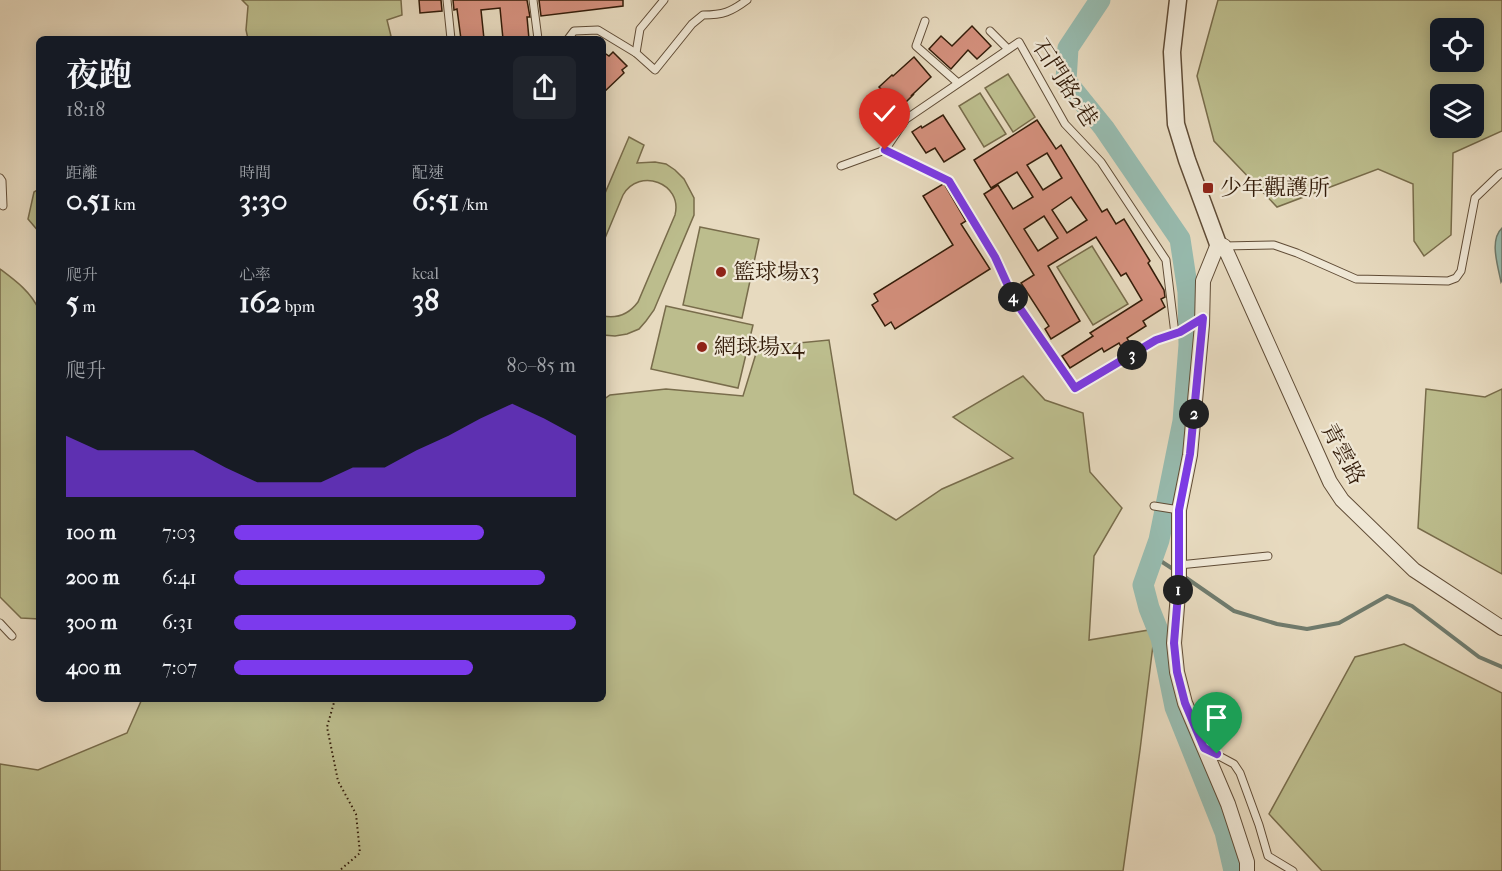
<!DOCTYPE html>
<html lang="zh-TW">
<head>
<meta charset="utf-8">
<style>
	body { margin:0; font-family:"IM FELL French Canon","Noto Serif TC",serif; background:#20242c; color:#f1f3f6; height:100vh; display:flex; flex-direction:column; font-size:22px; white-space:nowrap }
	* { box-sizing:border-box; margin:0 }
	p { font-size:20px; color:#9ea1a6 }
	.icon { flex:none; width:33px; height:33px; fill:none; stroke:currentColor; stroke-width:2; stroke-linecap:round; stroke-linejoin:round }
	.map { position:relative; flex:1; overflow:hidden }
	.details { position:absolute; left:36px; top:36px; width:570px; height:666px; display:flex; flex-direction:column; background:#171b24; border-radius:9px; box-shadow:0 3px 15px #0003 }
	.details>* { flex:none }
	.fabs { position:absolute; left:1430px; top:18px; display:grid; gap:12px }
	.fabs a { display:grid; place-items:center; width:54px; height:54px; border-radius:9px; background:#171b24; box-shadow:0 3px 15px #0003; font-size:30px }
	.pin { position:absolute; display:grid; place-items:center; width:51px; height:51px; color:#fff; margin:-62px -26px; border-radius:50% 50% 50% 0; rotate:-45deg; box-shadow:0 0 6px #0007 }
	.pin .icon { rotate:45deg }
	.km { position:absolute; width:30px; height:30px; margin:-15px; border-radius:50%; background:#222; color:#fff; font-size:16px; line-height:30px; text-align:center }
	.round { display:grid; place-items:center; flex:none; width:63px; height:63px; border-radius:9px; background:#20242c }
	.summary { display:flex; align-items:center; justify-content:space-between; height:102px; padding:0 30px }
	h1 { font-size:33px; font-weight:700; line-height:45px }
	.stats { display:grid; grid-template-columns:repeat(3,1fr); gap:9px; height:102px; padding:6px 30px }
	.stats div { display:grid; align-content:center }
	.stats b { font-size:30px; font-weight:700 }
	.stats small { font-size:16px; font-weight:400 }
	.stats p { font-size:16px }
	.chart { height:168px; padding:12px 30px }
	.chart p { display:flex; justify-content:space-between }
	.chart svg { width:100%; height:108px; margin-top:6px; fill:#7c3aed; opacity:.7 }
	ul { padding:0 30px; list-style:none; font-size:20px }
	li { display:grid; grid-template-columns:96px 72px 1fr; align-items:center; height:45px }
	li i { height:15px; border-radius:8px; background:#7c3aed }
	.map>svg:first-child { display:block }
</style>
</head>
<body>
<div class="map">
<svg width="1502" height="871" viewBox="0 0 1502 871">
	<rect width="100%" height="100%" fill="#e7dabf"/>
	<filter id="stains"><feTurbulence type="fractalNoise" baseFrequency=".00333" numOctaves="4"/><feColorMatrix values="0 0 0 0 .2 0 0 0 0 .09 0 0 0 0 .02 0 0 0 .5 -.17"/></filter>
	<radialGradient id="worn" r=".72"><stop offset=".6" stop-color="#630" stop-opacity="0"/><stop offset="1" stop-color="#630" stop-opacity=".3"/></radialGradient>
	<g fill="#bcbd8d" stroke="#786c4b" stroke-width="1.5" fill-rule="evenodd">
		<path d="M242,0H401L402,15L387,20L391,36L385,39H248L246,30L248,6Z"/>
		<path d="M1218,0H1502V131L1453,153L1451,235L1424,256L1414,241L1413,184L1378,169L1277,207L1214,141L1197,76ZM1440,28H1473V62H1440ZM1440,94H1473V128H1440Z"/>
		<path d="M1008,74L1035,117L1013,132L985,88Z"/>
		<path d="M980,93L1006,134L984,147L959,106Z"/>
		<path d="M629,137L644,145L637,163L655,162L666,164L675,170L684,179L694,198V215L654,310L646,321L639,329L627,334L615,336L603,335V316C618,319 629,314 638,302L675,215C683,183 639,167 623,195L603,243V198Z"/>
		<path d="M39,189V232L28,219L34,192Z"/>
		<path d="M700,227L759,239L742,318L683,305Z"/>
		<path d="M1092,246L1128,304L1093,325L1057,267Z"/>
		<path d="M0,269C16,281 31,292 39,310V619L21,618L0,597Z"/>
		<path d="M666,306L753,325L738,388L651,369Z"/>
		<path d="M829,340L854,494L896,520L942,489L1013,458L953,417L1023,376L1045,400L1083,413L1090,472L1122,508L1094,556L1089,640L1155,629L1140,750L1123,871H0V764L38,770L127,733L142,699H603V400L610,395L666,389L743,396L758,347Z"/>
		<path d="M1426,389L1485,397L1502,389V574L1418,528Z"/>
		<path d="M1404,644L1502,693V871H1322L1269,814L1355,657Z"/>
	</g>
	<path fill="#97bbaf" stroke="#6f7b6d" stroke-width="1.5" d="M1502,228V280L1501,282C1498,266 1489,240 1502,228Z"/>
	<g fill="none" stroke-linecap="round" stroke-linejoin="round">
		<g stroke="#6f7b6d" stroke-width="4">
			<path d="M1153,556L1176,571"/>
			<path d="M1182,575L1234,611L1277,624L1307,629L1339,623L1387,596L1412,606L1479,657L1502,667"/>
		</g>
		<path stroke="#97bbaf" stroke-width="21" d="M1100,0L1068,48L1066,81L1104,128L1180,239L1188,292L1189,345L1183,421L1159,540L1143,585L1149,608L1161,638L1175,707L1225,832L1234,871"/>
	</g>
	<g fill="#d4907d" stroke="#331c09" stroke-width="1.5" fill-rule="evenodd">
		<path d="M419,0H441L442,11L420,13Z"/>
		<path d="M453,0H527L530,17H527L529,39H503L500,8L481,10L484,39H461L457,9L454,10Z"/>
		<path d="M539,0H623V6L541,16Z"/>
		<path d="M972,26L991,46L977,59L968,50L951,69L929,49L941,36L952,46Z"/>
		<path d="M603,52L609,56L613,52L627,66L622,70L624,73L603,93Z"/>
		<path d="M914,57L931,77L912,95H913L900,108L879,87L892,75L893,76Z"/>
		<path d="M943,115L965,149L944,162L935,148L926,153L912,132L921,126L922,128Z"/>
		<path d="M1037,120L1056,149L1061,145L1102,212L1107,209L1116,224L1124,219L1150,261L1148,263L1164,290L1165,297L1161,299L1165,307L1143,321L1146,326L1127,338L1132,347L1124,352L1119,343L1104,352L1102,348L1070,368L1062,356L1093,336L1090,333L1142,300L1126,273L1121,276L1096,237L1048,266L1080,321L1051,339L1045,329L1049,326L1021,283L1034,275L984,194L998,185L1013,209L1033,197L1017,172L991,188L974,160ZM1047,153L1062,178L1043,190L1027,165ZM1071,197L1087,220L1067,233L1052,210ZM1044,216L1058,238L1038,251L1024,229Z"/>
		<path d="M943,184L945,185L966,221L961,224L990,269L895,329L891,322L885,326L872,305L878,301L874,294L953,245L923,196Z"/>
	</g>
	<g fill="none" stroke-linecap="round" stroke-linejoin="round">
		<g stroke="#604c36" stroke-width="9">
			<g id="service">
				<path d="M447,0L451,39"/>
				<path d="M533,0L538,39"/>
				<path d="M925,21L916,46L958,83"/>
				<path d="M990,31L1008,49"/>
				<path d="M568,39L574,31L598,30L636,53L655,70L692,24L703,15C723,15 731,12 747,0"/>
				<path d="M636,53L640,29L664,0"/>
				<path d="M880,104L902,125"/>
				<path d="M885,150L949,181L995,257L1015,301L1075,388L1156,341L1180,332L1202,318"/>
				<path d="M841,166L885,150L906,119L1019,42L1065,124L1101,162L1166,260L1175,334"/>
				<path d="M0,178L2,181L3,206"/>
				<path d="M1224,246L1274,245L1297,253L1356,279L1448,281L1456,278L1461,271L1475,198L1500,174L1502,173"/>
				<path d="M1154,506L1179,510"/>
				<path d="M1179,565L1268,556"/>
				<path d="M0,623L12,636"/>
				<path d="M1206,749L1234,764L1240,773L1259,825L1268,856L1293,871"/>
			</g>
		</g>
		<g stroke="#604c36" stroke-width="16">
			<path id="minor" d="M1247,871V862L1228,804L1185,703L1177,672L1174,643L1179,582V510L1190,455L1202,325L1203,281L1218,244L1224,246L1330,482L1342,500L1414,570L1502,628"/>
		</g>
		<g stroke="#604c36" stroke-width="19">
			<path id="tertiary" d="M1178,0L1172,52L1176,124L1187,160L1218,244"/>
		</g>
		<path stroke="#331c09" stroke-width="2" stroke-dasharray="1.5 3" stroke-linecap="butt" d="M335,699L327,727L338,781L356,814L360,853L339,871"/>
		<use href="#service" stroke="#efe7d5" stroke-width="7"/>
		<use href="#minor" stroke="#efe7d5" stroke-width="14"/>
		<use href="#tertiary" stroke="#efe7d5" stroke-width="16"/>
	</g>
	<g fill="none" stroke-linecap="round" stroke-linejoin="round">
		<g stroke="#fff" stroke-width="12">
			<path id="route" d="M885,150L949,181L995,257L1015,301L1075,388L1156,340L1180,332L1203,318L1190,454L1179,510V582L1174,643L1177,672L1185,703L1204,748L1217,754"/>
		</g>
		<use href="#route" stroke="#7c3aed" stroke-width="8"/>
	</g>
	<g fill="#8f2418" stroke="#efe7d5" stroke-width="2">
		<rect x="1202" y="182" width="12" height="12" rx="3"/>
		<circle cx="721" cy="272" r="6"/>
		<circle cx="702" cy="347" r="6"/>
	</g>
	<g text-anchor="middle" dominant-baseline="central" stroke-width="4.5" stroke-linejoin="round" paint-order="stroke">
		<g font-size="22" fill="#331c09" stroke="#efe7d5">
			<text transform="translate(1065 83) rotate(57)">石門路2巷</text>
			<text transform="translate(1343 454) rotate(62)">青雲路</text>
		</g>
		<g font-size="22" fill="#331c09" stroke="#efe7d5" text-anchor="start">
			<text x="1220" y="188">少年觀護所</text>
			<text x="733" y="272">籃球場x3</text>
			<text x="714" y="347">網球場x4</text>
		</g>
	</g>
	<rect width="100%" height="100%" filter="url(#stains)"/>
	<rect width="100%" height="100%" fill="url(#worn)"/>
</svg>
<div class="fabs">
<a><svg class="icon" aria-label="locate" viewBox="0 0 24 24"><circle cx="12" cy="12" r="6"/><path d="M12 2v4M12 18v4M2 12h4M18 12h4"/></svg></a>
<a><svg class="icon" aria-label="layers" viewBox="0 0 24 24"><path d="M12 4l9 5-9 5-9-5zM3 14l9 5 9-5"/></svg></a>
</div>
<div class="pin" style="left:1217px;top:754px;background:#1e9e55"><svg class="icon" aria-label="arrive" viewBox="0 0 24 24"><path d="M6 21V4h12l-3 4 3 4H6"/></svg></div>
<div class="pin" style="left:885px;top:150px;background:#d93025"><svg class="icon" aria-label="check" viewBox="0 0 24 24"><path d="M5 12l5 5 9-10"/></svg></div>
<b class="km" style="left:1178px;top:590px">1</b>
<b class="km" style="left:1194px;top:414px">2</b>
<b class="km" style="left:1132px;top:355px">3</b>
<b class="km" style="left:1013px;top:297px">4</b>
<section class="details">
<div class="summary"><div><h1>夜跑</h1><p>18:18</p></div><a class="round"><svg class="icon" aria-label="share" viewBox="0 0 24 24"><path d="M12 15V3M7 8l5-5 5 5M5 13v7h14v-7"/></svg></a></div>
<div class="stats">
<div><p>距離</p><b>0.51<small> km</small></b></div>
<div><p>時間</p><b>3:30</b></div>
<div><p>配速</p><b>6:51<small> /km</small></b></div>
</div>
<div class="stats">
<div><p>爬升</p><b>5<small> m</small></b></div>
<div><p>心率</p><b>162<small> bpm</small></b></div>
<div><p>kcal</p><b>38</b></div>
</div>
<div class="chart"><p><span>爬升</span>80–85 m</p>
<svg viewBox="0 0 160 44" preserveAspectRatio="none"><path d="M0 44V19L10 25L20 25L30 25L40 25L50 32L60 38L70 38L80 38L90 32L100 32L110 25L120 19L130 12L140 6L150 12L160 19V44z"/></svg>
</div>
<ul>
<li><b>100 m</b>7:03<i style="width:73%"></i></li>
<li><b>200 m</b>6:41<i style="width:91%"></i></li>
<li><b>300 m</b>6:31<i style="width:100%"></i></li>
<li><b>400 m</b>7:07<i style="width:70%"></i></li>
</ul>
</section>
</div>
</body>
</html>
